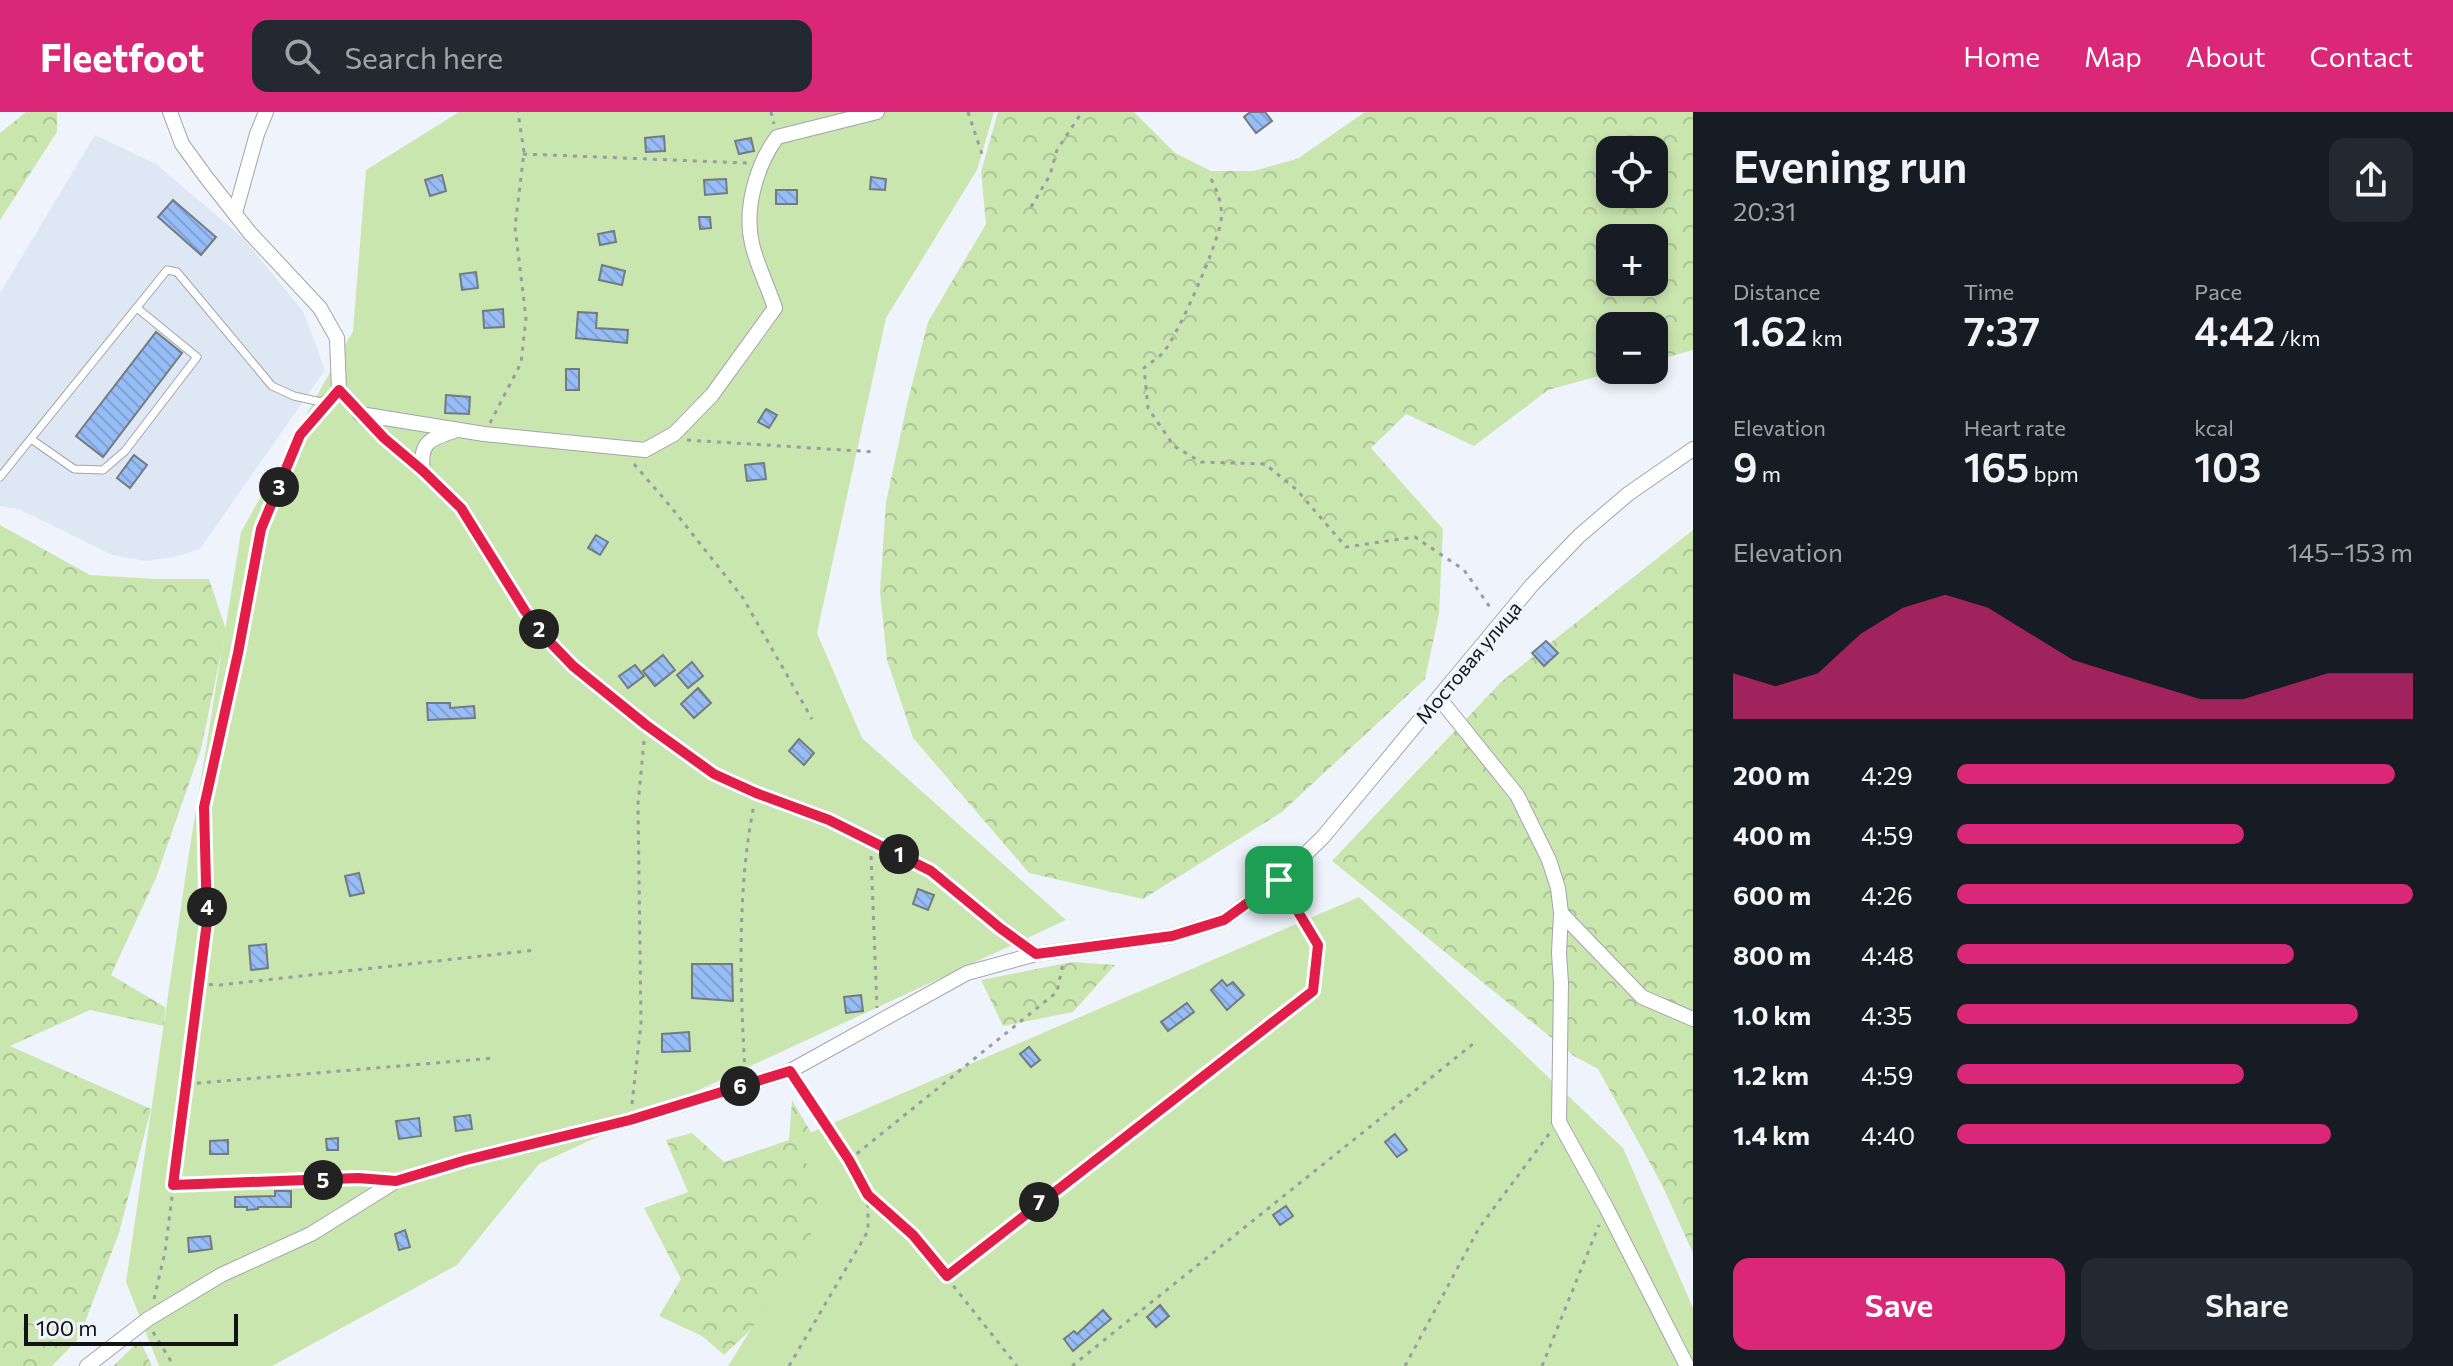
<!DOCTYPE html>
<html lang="en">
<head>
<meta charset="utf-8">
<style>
	body { margin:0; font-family:Commissioner,sans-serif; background:#242831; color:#f1f3f6; height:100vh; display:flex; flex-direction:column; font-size:30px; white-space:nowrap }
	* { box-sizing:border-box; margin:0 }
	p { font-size:26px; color:#9ea1a6 }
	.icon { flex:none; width:44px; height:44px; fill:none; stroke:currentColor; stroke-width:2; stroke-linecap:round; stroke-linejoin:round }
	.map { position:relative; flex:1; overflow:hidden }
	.drawer { display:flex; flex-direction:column; background:#171b24; width:760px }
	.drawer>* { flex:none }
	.controls { position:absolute; left:1596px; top:24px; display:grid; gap:16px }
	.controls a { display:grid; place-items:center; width:72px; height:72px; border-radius:16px; background:#171b24; box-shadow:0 4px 12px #0003; font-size:40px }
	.scale { position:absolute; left:24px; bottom:20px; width:214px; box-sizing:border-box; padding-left:8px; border:4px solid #111316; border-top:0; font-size:22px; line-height:28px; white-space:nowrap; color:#111316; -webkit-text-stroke:6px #eff4fc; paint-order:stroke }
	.pin { position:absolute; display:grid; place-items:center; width:68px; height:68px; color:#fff; margin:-34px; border-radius:16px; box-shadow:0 4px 12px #0006 }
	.km { position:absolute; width:40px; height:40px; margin:-20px; border-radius:50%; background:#222; color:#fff; font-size:22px; line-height:40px; text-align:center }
	.round { display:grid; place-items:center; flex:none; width:84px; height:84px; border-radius:16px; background:#242831 }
	.headline { display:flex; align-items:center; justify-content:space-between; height:136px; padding:0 40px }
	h1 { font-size:44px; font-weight:600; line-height:60px }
	.stats { display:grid; grid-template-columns:repeat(3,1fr); gap:12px; height:136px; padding:8px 40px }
	.stats div { display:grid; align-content:center }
	.stats b { font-size:40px; font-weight:600 }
	.stats small { font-size:22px; font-weight:400 }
	.stats p { font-size:22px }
	.chart { height:224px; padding:16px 40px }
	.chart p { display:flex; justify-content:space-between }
	.chart svg { width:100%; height:144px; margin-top:8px; fill:#db2777; opacity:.7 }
	.primary-button { display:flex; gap:16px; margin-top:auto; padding:16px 40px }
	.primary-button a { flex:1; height:92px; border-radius:16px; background:#db2777; color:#fff; font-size:32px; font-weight:600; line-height:92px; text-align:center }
	.primary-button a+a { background:#242831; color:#f1f3f6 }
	ul { padding:0 40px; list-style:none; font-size:26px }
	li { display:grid; grid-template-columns:128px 96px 1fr; align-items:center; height:60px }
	li i { height:20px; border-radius:10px; background:#db2777 }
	header { display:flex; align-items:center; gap:48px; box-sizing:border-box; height:112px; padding:0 40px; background:#db2777; color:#fff }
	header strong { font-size:38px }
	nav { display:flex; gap:44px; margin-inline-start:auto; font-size:28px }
	.search { width:560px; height:72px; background:#242831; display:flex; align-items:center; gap:20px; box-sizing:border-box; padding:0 28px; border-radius:16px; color:#9ea1a6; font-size:30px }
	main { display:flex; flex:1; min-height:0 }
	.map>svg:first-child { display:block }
</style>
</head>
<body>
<header>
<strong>Fleetfoot</strong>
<div class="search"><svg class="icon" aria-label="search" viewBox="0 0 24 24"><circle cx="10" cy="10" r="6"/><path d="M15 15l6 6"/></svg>Search here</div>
<nav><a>Home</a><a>Map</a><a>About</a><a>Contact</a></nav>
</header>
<main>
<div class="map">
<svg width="1693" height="1254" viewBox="0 0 1693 1254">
	<defs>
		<pattern id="forest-crowns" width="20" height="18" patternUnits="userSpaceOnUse" patternTransform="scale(2)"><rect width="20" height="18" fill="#cae6af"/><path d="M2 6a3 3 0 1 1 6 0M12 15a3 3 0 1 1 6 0" fill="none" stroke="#acc496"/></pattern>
		<pattern id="building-back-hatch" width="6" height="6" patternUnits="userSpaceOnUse" patternTransform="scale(2)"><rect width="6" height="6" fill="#96bdf6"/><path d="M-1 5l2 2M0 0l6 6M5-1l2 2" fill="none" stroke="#80a2d2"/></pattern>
	</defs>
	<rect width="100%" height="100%" fill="#eff4fc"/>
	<path fill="#dee7f4" d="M95,23L156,52L243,126L303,199L325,258L200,437L174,445L145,449L112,443L19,397L0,394V181Z"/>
	<g fill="url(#forest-crowns)" fill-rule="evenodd">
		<path d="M26,0H57V20L0,108V21Z"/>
		<path d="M998,0H1134L1175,41L1211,59H1253L1297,47L1365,0H1693V238L1654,249V214H1610V258H1621L1548,278L1474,334L1406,302L1371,336L1443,417L1439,502L1425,567L1282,700L1143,787L1029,761L913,626L887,548L880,479L886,390L907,292L928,210L986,112L981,60ZM1610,38H1654V82H1610ZM1610,126H1654V170H1610Z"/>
		<path d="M0,413L90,463L155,467H209L226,518L201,637L156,766L111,863L165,895L164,914L90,898L10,934L151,997L119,1121L79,1226L52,1254H0Z"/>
		<path d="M1693,418V1141L1662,1073L1598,957L1574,944L1332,749L1501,570Z"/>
		<path d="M1072,850L1115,853L1073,900L1003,914L981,868Z"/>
		<path d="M792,988L864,1111L724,1243L702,1224L659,1204L681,1167L644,1096L688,1080L666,1028L692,1021L724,1050L789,1028Z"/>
		<path d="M140,1228L152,1254H113Z"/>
	</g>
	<g fill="#cae6af">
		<path d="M459,0H994L977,58L886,206L817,521L862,626L1066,808L539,1052L457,1153L272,1254H159L126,1170L188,747L241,420L353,219L366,58Z"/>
		<path d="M1359,785L1623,1036L1693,1196V1254H728L826,1098L796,1027Z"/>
	</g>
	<g fill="url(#building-back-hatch)" stroke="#757a80" stroke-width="2">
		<path d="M1250,0H1265L1272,9L1256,21L1244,5Z"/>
		<path d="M664,24L665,39L646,40L645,26Z"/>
		<path d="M751,26L754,39L739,42L735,29Z"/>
		<path d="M442,63L446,79L430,84L425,68Z"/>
		<path d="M871,65L886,67L885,78L870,77Z"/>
		<path d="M726,67L727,81L705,83L704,68Z"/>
		<rect x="776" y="78" width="21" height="14"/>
		<path d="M173,88L216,125L201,143L158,105Z"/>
		<path d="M699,105H710L711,116L700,117Z"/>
		<path d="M614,119L616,130L600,133L598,122Z"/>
		<path d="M602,153L625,159L622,173L599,168Z"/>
		<path d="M476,160L478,176L462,178L460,162Z"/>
		<path d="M503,197L504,215L484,216L483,199Z"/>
		<path d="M578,200L597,201L596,216L628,218L627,231L576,226Z"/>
		<path d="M156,220L182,241L103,345L76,324Z"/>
		<rect x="566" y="257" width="13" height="21"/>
		<path d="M446,283L470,285L469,302L445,301Z"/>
		<path d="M766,297L777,303L769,316L758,310Z"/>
		<path d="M134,343L147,353L130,376L117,366Z"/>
		<path d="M764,351L766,367L747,369L745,353Z"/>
		<path d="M596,423L608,430L600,443L588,436Z"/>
		<path d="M1546,529L1558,541L1544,554L1532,541Z"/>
		<path d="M663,543L675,558L655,574L643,559Z"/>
		<path d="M692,550L703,564L688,576L677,563Z"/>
		<path d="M635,553L644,564L628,576L619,564Z"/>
		<path d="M698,576L711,591L694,606L681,592Z"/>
		<path d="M427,591H450V596L474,594L475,606L428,608Z"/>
		<path d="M799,627L814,641L804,653L789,639Z"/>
		<path d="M359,761L364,781L350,784L345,764Z"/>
		<path d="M918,777L934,783L928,798L913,792Z"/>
		<path d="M266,832L268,856L251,858L249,834Z"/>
		<path d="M692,852H732L733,889L692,886Z"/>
		<path d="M1222,868L1227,874L1233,870L1244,883L1227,898L1211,878Z"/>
		<path d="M861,883L863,899L846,901L844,885Z"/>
		<path d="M1187,891L1194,900L1168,919L1161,910Z"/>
		<path d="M689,920L690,939L662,940V922Z"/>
		<path d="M1029,935L1040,948L1031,955L1020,942Z"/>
		<path d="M470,1003L472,1017L456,1019L454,1005Z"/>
		<path d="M419,1006L421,1024L399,1027L396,1009Z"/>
		<path d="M1395,1022L1407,1038L1397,1045L1385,1030Z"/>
		<path d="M338,1026V1038H327L326,1027Z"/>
		<path d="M228,1028V1042H210V1029Z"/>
		<path d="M275,1079H291V1095H258V1097L247,1098V1095H235V1085L275,1084Z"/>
		<path d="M1286,1094L1293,1104L1280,1113L1273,1103Z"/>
		<path d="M405,1118L410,1135L399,1138L395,1122Z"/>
		<path d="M210,1124L212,1137L189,1140L188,1126Z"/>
		<path d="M1160,1193L1169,1204L1156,1215L1147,1205Z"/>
		<path d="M1103,1198L1111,1207L1073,1239L1064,1227L1074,1219L1077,1222Z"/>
	</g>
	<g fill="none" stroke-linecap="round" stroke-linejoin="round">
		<g stroke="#a1a5ac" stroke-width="9">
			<g id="service">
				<path d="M31,327L74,357L103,358L125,339L197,245L137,196"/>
				<path d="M0,365L167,158L177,160L272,274L294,284L321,290L339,278"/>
			</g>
		</g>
		<g stroke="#a1a5ac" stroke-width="16">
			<g id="minor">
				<path d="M170,0L182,32L206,65L250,121L320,196L337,226L339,278L384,326L423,359L461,396L525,499L547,527L573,554L646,613L714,662L756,681L829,708L931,759L1000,816L1036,842L1172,824L1224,808L1279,768L1323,725L1531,474L1579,424L1628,382L1693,337"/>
				<path d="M235,101L257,22L266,0"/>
				<path d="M360,302L484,322L645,338L674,322L712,283L775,196C768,175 757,153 752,132C744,97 756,54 777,25L877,0"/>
				<path d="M423,359C419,331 429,327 454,319"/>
				<path d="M1439,586L1517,683L1549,748L1558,776L1561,801L1559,841L1561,871L1559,1010L1606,1095L1687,1254"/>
				<path d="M1561,801L1642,885L1693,907"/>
				<path d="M87,1254L148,1207L221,1163L311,1122L396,1069L466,1048L630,1008L790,959L967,861L1036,842"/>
			</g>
		</g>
		<g stroke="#999ca2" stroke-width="3" stroke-dasharray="4 6" stroke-linecap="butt">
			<path d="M771,0L774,12"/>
			<path d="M968,0L983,45"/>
			<path d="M523,42L747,51"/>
			<path d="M1211,67C1218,81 1223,93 1221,109C1217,134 1179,221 1163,241C1158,246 1150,251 1144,256L1148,296L1174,334L1201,350L1265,352L1296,377L1346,435L1415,425L1464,458L1492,498"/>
			<path d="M1031,95L1050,63L1057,38L1082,0"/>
			<path d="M490,311L521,251L526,206L515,115L524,40L518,0"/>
			<path d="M687,328L875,340"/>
			<path d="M634,352L671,395L743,486L812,607"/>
			<path d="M871,744L877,896"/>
			<path d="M199,872L220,873L536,838"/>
			<path d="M745,960C740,876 737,775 754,693"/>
			<path d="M796,969L849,1048L868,1083L913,1123L1017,1254"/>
			<path d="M187,972L494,946"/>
			<path d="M632,992L641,911L638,692L644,629"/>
			<path d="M849,1048L1057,880L1063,851"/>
			<path d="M173,1073L373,1068"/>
			<path d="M947,1164L1313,879L1318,833L1285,778"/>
			<path d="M154,1187L165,1140L207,810L204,695L238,541L261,417L300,323L319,299"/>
			<path d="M153,1220L174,1254"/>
			<path d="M789,1254L868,1119V1083"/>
			<path d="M1072,1254L1473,932"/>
			<path d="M1405,1254L1479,1116L1549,1022"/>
			<path d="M1542,1254L1599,1113"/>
		</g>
		<use href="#service" stroke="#fff" stroke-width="7"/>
		<use href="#minor" stroke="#fff" stroke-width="14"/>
	</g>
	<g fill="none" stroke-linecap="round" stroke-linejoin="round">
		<g stroke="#fff" stroke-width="16">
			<path id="route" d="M339,278L384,326L423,359L461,396L525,499L547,527L573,554L646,613L714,662L756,681L829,708L931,759L1000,816L1036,842L1172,824L1224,808L1279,768L1318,833L1313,879L947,1164L913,1123L868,1083L849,1048L790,959L630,1008L466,1048L396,1069L358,1066L173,1073L207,810L204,695L238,541L261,417L300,323Z"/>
		</g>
		<use href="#route" stroke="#e11d48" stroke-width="10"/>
	</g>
	<g text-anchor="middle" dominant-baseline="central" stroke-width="6" stroke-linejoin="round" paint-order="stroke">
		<g font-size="20" fill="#111316" stroke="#eff4fc">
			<text transform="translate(1468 550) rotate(-50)">Мостовая улица</text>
		</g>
	</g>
</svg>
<div class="controls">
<a><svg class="icon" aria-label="locate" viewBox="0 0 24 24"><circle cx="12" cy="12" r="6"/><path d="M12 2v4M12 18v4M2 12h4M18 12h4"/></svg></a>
<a>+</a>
<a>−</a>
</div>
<div class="scale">100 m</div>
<div class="pin" style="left:1279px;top:768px;background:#1e9e55"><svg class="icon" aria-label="arrive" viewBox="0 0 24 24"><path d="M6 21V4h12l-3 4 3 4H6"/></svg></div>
<b class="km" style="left:899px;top:742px">1</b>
<b class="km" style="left:539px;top:517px">2</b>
<b class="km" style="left:279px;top:375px">3</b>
<b class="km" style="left:207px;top:795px">4</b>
<b class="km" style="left:323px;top:1068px">5</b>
<b class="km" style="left:740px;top:974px">6</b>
<b class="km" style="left:1039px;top:1090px">7</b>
</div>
<section class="drawer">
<div class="headline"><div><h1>Evening run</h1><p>20:31</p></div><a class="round"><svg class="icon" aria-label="share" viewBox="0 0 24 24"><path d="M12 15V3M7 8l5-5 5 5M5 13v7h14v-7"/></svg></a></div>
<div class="stats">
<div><p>Distance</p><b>1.62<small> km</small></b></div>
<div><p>Time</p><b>7:37</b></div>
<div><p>Pace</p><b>4:42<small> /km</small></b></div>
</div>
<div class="stats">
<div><p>Elevation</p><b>9<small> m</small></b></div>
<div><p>Heart rate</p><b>165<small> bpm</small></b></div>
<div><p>kcal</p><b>103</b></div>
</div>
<div class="chart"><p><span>Elevation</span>145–153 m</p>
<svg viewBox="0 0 160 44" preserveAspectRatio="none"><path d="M0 44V30L10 34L20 30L30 18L40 10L50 6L60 10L70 18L80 26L90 30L100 34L110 38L120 38L130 34L140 30L150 30L160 30V44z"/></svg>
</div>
<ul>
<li><b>200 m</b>4:29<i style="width:96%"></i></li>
<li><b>400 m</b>4:59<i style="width:63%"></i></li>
<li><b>600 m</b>4:26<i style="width:100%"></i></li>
<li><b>800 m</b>4:48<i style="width:74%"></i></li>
<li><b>1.0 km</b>4:35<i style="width:88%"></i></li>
<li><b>1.2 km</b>4:59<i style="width:63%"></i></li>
<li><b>1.4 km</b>4:40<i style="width:82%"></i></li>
</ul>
<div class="primary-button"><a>Save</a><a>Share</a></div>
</section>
</main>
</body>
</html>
